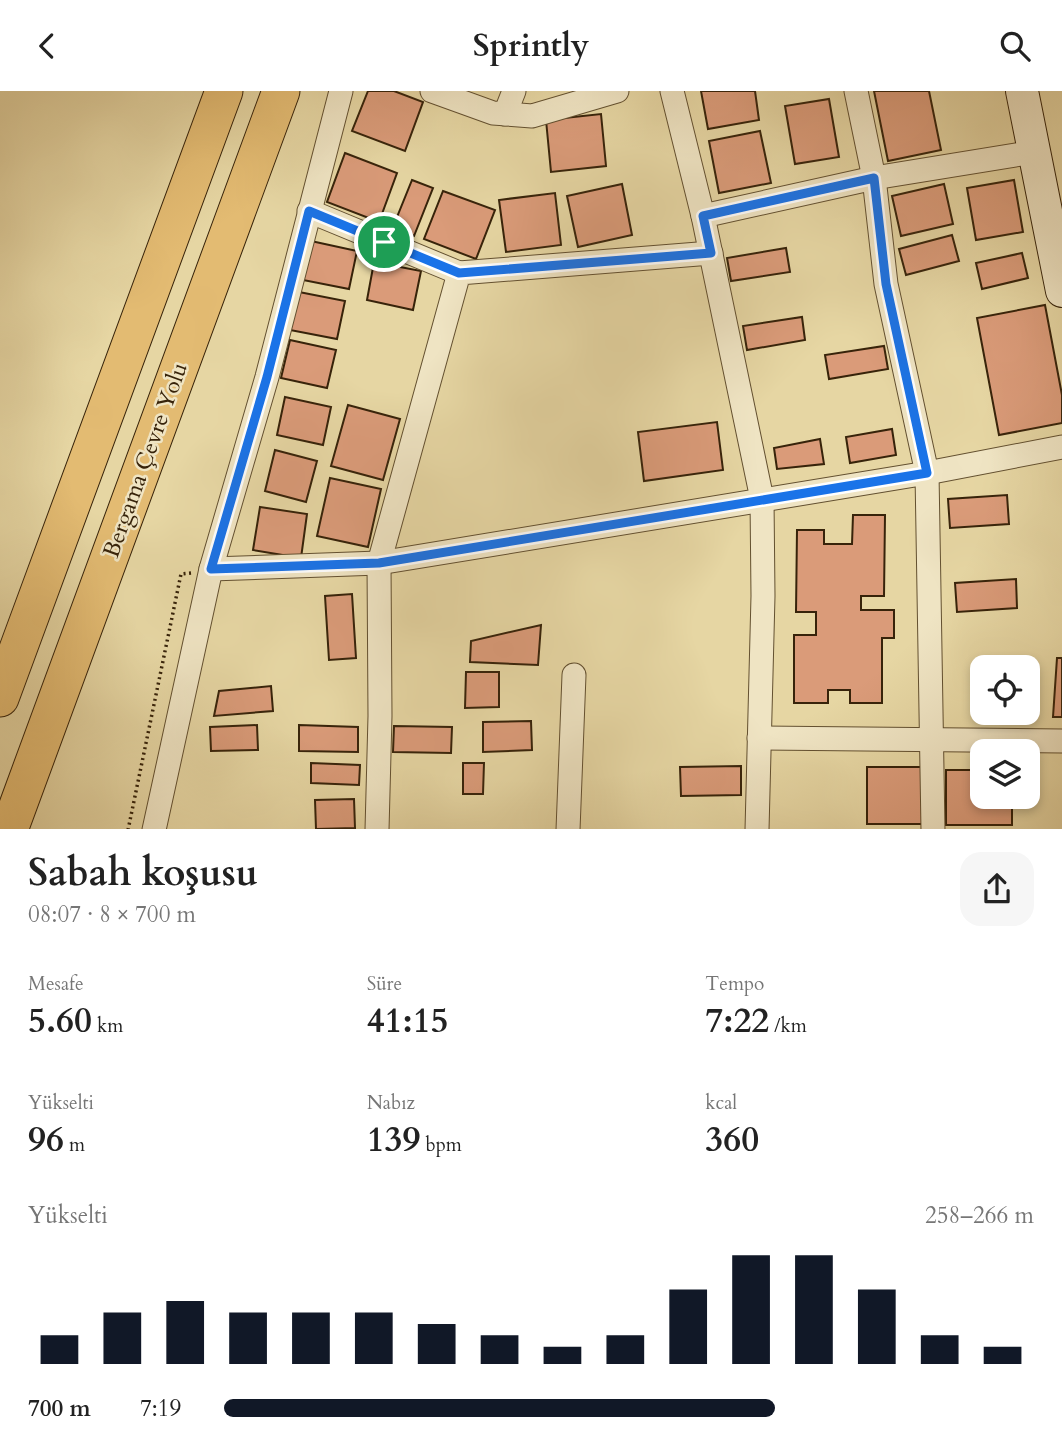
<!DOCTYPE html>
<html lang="tr">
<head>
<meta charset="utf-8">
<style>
	body { margin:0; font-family:Cardo,serif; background:#f6f6f6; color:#222; height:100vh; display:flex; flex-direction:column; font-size:26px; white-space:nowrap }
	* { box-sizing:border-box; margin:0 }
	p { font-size:23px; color:#767676 }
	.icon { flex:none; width:38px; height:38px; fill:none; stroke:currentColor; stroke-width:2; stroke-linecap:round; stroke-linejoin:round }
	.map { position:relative; height:738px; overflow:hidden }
	.drawer { display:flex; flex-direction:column; background:#fff; flex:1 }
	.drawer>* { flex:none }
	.fabs { position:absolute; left:970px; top:564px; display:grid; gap:14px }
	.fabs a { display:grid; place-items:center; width:70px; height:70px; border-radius:14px; background:#fff; box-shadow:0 4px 10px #0003; font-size:35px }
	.pin { position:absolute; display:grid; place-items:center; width:60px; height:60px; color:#fff; margin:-30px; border:4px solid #fff; border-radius:50%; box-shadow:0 2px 7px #0007 }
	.round { display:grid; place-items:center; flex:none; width:74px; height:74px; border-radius:21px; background:#f6f6f6 }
	.overview { display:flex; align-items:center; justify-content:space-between; height:119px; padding:0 28px }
	h1 { font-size:38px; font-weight:600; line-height:52px }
	.stats { display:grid; grid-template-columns:repeat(3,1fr); gap:10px; height:119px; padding:7px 28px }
	.stats div { display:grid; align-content:center }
	.stats b { font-size:35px; font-weight:600 }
	.stats small { font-size:19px; font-weight:400 }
	.stats p { font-size:19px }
	.chart { height:196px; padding:14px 28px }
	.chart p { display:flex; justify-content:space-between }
	.chart svg { width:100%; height:126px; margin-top:7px; stroke:#111827; stroke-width:6 }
	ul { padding:0 28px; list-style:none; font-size:23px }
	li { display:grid; grid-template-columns:112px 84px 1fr; align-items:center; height:52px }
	li i { height:18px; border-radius:9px; background:#111827 }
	header { display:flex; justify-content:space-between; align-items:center; height:91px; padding:0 28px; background:#fff; font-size:32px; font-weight:600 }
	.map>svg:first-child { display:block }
</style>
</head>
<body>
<header><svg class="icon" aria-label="back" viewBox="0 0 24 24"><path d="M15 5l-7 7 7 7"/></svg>Sprintly<svg class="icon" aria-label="search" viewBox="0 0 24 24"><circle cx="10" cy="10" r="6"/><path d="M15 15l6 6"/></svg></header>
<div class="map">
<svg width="1062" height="739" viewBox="0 0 1062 739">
	<rect width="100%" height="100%" fill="#e6d6a3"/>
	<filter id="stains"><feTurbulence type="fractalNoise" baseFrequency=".00286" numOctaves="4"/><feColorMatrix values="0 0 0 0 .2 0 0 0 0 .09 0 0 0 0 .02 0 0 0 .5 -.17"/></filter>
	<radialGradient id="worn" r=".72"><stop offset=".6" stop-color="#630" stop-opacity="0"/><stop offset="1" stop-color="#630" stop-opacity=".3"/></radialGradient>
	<g fill="#da9b79" stroke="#37230a" stroke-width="2">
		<path d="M368,0H394L423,11L405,60L352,40Z"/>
		<path d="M701,0H755L759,29L708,38Z"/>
		<path d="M874,0H929L941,59L888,70Z"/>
		<path d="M829,8L839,66L795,73L785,15Z"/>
		<path d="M601,23L606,75L551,81L546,29Z"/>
		<path d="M760,40L771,92L719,102L709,50Z"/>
		<path d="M345,62L397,82L379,131L327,111Z"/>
		<path d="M412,89L433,97L414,145L393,136Z"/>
		<path d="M1014,89L1023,141L976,149L967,97Z"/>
		<path d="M622,93L632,144L578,156L567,105Z"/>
		<path d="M944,93L953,133L901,145L892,105Z"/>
		<path d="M443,100L495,119L476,168L424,148Z"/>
		<path d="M555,102L561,154L506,161L499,109Z"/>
		<path d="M952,144L959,170L906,184L899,158Z"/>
		<path d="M311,150L357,160L349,198L303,189Z"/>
		<path d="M786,157L790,181L731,190L727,167Z"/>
		<path d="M1022,162L1028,187L982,198L976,172Z"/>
		<path d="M374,171L421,180L413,219L367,209Z"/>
		<path d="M299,201L345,210L337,248L290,239Z"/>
		<path d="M1045,214L1062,304V332L999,344L977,227Z"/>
		<path d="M802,226L805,249L747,259L743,235Z"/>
		<path d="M290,249L336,259L327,297L281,287Z"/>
		<path d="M884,255L888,278L829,288L825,264Z"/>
		<path d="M285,306L331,316L323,354L277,344Z"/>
		<path d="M348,314L400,328L383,389L331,375Z"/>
		<path d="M717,331L723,379L644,390L638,341Z"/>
		<path d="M892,338L896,364L850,372L846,346Z"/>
		<path d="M820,348L824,373L777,378L774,357Z"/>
		<path d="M275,359L317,370L306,411L265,400Z"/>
		<path d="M330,387L381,398L368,456L317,445Z"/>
		<path d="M1007,404L1009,433L950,437L948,408Z"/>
		<path d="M260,416L307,423L301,467L253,459Z"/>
		<path d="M853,424H885L884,505H861V519H894V547H882V612H850V599H828V612H794V544H816V521H796L797,439H824V453H852Z"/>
		<path d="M1016,488L1017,517L957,521L955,492Z"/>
		<path d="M352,503L356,567L329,569L325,505Z"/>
		<path d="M541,534L538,574L470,571L471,550Z"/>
		<path d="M1057,567H1062V626H1053Z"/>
		<path d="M466,581H499V616L465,617Z"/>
		<path d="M271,595L273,620L214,625L219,600Z"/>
		<path d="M531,630L532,659L483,661V631Z"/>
		<path d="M257,634L258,659L211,660L210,636Z"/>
		<path d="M299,634L358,636V661L299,660Z"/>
		<path d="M394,635L452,636L451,662L393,661Z"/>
		<path d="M311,672L360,674L359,694L311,692Z"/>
		<path d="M463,672H484L483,703H463Z"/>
		<path d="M741,675V704L681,705L680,676Z"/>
		<path d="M867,676H929L928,733H867Z"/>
		<path d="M946,679H982V705H1012V734H946Z"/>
		<path d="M354,708L355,737L316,738L315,709Z"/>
	</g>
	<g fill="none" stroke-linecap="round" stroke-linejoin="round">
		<g stroke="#635030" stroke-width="25">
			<g id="minor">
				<path d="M432,0L493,22L532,25L617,0"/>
				<path d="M672,0L703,125L762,408L763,505L757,739"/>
				<path d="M856,0L874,87L886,193L927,382L1062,356"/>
				<path d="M505,23L514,0"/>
				<path d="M309,120L459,182"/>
				<path d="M703,125L874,87L1034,61"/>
				<path d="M211,478L379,472L927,382L933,739"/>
				<path d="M759,647L1062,650"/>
				<path d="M154,739L211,478L267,286L341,0"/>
				<path d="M377,739L380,625L379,472L459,182L711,162"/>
				<path d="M568,739L574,584"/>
			</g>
		</g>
		<g stroke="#37230a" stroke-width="34">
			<path id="secondary" d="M1022,0L1062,200"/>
		</g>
		<g stroke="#37230a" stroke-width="39">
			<g id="trunk">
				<path d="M0,607L224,0"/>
				<path d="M9,739L281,0"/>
			</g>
		</g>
		<path stroke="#37230a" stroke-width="3.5" stroke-dasharray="2 3.5" stroke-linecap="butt" d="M128,739L181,483L191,482"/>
		<use href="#minor" stroke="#efe4c3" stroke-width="23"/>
		<use href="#secondary" stroke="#efe4c3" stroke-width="32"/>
		<use href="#trunk" stroke="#e3bb72" stroke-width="37"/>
	</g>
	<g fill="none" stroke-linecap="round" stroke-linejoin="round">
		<g stroke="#fff" stroke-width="14">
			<path id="route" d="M874,87L886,193L927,382L379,472L211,478L267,286L309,120L459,182L711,162L703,125Z"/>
		</g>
		<use href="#route" stroke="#1a73e8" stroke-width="9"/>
	</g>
	<g text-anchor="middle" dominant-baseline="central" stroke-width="5" stroke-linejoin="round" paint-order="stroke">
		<g font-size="23" fill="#37230a" stroke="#efe4c3">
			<text transform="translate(145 369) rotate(-70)">Bergama Çevre Yolu</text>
		</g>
	</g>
	<rect width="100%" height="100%" filter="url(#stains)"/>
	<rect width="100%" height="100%" fill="url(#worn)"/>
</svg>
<div class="fabs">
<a><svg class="icon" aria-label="locate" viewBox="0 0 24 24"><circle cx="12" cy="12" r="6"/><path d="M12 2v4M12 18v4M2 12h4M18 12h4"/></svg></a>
<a><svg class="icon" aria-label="layers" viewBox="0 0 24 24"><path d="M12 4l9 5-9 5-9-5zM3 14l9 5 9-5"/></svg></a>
</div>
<div class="pin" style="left:384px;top:151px;background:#1e9e55"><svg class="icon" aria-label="arrive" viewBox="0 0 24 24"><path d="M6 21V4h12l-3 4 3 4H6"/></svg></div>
</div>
<section class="drawer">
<div class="overview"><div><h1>Sabah koşusu</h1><p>08:07 · 8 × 700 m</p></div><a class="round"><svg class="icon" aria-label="share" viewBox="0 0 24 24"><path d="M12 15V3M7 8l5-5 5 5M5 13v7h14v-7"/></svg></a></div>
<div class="stats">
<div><p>Mesafe</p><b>5.60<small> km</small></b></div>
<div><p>Süre</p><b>41:15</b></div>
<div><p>Tempo</p><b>7:22<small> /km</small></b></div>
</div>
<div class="stats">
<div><p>Yükselti</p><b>96<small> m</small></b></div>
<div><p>Nabız</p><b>139<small> bpm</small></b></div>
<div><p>kcal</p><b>360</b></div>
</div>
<div class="chart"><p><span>Yükselti</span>258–266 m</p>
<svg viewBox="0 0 160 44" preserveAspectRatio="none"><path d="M5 44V34M15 44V26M25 44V22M35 44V26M45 44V26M55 44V26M65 44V30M75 44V34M85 44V38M95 44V34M105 44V18M115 44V6M125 44V6M135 44V18M145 44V34M155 44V38"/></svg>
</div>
<ul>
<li><b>700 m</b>7:19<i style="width:68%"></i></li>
</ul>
</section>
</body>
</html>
